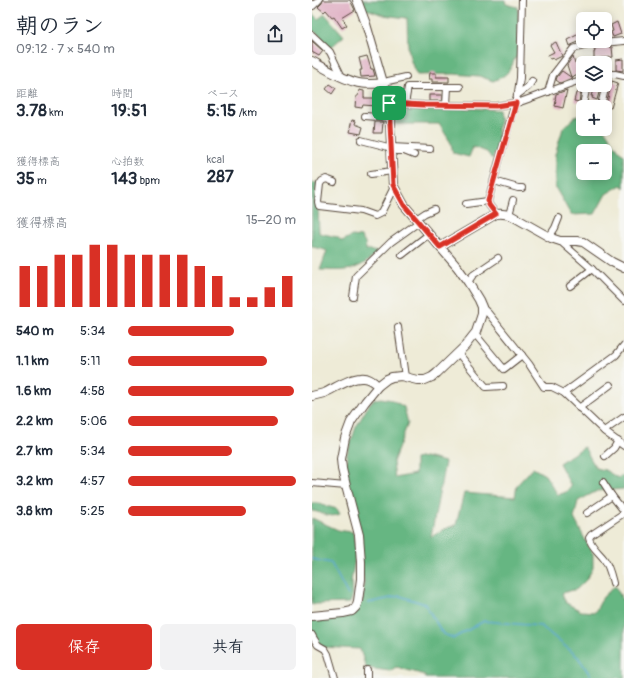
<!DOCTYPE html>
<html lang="ja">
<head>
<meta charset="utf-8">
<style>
	body { margin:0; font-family:Pangolin,"Klee One",sans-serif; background:#f2f2f3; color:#1f2937; height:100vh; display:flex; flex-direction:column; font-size:15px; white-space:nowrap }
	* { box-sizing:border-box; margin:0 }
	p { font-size:13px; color:#747a83 }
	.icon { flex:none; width:22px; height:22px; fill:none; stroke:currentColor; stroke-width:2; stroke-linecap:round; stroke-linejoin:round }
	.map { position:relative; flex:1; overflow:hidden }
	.panel { display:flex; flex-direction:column; background:#fff; width:312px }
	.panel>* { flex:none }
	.controls { position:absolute; left:264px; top:12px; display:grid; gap:8px }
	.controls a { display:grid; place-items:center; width:36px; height:36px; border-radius:6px; background:#fff; box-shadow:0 2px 10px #0003; font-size:20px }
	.pin { position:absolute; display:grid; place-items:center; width:34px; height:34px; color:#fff; margin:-17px; border-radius:8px; box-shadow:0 2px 6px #0006 }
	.round { display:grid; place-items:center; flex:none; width:42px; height:42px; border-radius:6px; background:#f2f2f3 }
	.headline { display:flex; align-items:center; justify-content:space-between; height:68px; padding:0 16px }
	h1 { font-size:22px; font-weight:700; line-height:30px }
	.metrics { display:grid; grid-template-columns:repeat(3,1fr); gap:6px; height:68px; padding:4px 16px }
	.metrics div { display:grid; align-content:center }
	.metrics b { font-size:17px; font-weight:700 }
	.metrics small { font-size:11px; font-weight:400 }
	.metrics p { font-size:11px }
	.chart { height:112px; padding:8px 16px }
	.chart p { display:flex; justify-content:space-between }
	.chart svg { width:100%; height:72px; margin-top:4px; stroke:#d93025; stroke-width:6 }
	.cta { display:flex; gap:8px; margin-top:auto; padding:8px 16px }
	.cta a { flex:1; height:46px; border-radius:6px; background:#d93025; color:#fff; font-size:16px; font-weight:700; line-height:46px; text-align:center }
	.cta a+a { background:#f2f2f3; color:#1f2937 }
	ul { padding:0 16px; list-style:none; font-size:13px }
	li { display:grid; grid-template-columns:64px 48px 1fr; align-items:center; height:30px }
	li i { height:10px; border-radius:5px; background:#d93025 }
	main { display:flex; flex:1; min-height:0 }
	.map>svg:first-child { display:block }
</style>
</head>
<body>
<main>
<section class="panel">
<div class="headline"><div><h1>朝のラン</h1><p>09:12 · 7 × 540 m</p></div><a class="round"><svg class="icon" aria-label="share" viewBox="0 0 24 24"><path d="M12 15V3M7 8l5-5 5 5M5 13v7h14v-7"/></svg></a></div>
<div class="metrics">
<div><p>距離</p><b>3.78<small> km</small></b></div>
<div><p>時間</p><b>19:51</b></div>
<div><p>ペース</p><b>5:15<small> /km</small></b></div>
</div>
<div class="metrics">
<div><p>獲得標高</p><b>35<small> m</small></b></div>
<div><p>心拍数</p><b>143<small> bpm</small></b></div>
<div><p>kcal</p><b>287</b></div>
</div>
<div class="chart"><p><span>獲得標高</span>15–20 m</p>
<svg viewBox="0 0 160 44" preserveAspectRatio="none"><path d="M5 44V19M15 44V19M25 44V12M35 44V12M45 44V6M55 44V6M65 44V12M75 44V12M85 44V12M95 44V12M105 44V19M115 44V25M125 44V38M135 44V38M145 44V32M155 44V25"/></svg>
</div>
<ul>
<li><b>540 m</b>5:34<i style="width:63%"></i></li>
<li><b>1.1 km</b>5:11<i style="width:83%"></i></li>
<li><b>1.6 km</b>4:58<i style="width:99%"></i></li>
<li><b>2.2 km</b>5:06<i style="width:89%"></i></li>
<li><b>2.7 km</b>5:34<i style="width:62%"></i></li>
<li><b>3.2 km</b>4:57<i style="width:100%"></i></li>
<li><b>3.8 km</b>5:25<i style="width:70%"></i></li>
</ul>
<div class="cta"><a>保存</a><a>共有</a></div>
</section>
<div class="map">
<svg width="312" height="678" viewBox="0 0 312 678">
	<rect width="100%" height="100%" fill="#f6f6f2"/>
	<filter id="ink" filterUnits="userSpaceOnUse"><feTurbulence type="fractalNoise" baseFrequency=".025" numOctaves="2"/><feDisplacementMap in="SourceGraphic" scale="8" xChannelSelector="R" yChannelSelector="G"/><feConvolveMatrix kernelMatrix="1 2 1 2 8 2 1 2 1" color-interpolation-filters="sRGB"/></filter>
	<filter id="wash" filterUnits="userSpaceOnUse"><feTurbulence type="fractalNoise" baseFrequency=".012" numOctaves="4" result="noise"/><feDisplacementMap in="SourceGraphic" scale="16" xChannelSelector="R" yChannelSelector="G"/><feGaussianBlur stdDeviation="0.9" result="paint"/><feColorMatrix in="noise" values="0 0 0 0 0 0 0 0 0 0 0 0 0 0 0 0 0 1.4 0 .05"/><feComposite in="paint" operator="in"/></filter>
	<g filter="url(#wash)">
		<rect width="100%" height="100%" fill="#eeebd7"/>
		<g fill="#66b682" stroke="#507050" fill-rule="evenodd">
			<path d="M49,0H193L194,4L206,7L207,58H203C198,72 194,76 181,81L167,76L142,74L105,75C94,56 96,40 95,18L71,15L58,10H53Z"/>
			<path d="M0,13L6,19L13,14L32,36L18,48L7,35L0,30Z"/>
			<path d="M139,107L186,110L188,122L185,129L187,144L180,159L175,152L161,147L157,157L141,153L139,143L127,124H83L82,108Z"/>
			<path d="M271,115V129H292L306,149L312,155V188L309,185L294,194L283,214L259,215L243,187V155L251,128L263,117ZM271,151H293V173H271Z"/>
			<path d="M0,182L5,183L3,201L6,207L7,233L25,237L30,241L40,236L49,237L53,243L54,250L66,252C60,258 53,264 45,267C36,272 18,270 8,270L15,251L10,249L0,247Z"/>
			<path d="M69,398L80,400L92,407L96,423L81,462L83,478L103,474V459L113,457L133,462L119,537L132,529L144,525L152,493L203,497L205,485L221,468L233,475L246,495L254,492L259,486L247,463L272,447L284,468L293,470L306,478L312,475V489L285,491L266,501L262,518L281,555V568L275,579L265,589L250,593L254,603L269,611L283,612L291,597L303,586L312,602V678H113V675L84,667L78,671L54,668L48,649L10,647L0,633V619L46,610L51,598L52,582L34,468L35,454L44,427L58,403L63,399Z"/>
			<path d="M0,503H4L25,509L28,514C18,519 10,512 0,511Z"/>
			<path d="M0,518L26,530L32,531L41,532L44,552L39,582L40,597L38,603L4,604L0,605Z"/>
		</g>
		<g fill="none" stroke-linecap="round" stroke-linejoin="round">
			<g stroke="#52a4cd" stroke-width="1.5">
				<path d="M0,559L19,563L36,595"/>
				<path d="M56,603L88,596L113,604L131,634L142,638L172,621L229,626L266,657L280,678"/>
			</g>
		</g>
		<g id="blocks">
			<g fill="#dfaec2">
				<path d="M11,0H38L43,10L30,18L35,25L30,28L22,16L20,17L14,10L12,12L6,7L10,3Z"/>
				<path d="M305,22L309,34L301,37L299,32L301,31L299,25Z"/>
				<path d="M271,32V40L257,46L255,40Z"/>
				<path d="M0,41L11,51L7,56L0,52Z"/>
				<path d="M244,42L250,56L242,60L241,58L238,59L236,55L242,52L238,45Z"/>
				<path d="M300,47L301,57L282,59V52H283L282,50H284V48Z"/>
				<path d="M55,56L59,69H61L63,76L49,77L48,70H50L47,58Z"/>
				<path d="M261,56L263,63L271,62V72L259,77L255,65Z"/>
				<path d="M311,59V71L304,70V60Z"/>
				<path d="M250,71L260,78L248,83L244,80L245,77Z"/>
				<path d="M118,73H124V77H137V82H120V79H117Z"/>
				<path d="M300,81L306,83L299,108L294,107Z"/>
				<path d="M18,84L24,88L20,94L14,89Z"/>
				<path d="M268,85H270L267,102L262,101L264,93H266Z"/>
				<path d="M279,85H289L285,100L280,98L281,96H279L282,87H279Z"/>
				<path d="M47,90L52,91V98H66V95H69L71,103V113L64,112V106L51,105L50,108L43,107L44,96H46Z"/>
				<path d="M255,90L251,108L243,106L244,101L243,100L244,94Z"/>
				<rect x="117" y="95" width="13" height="6"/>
				<path d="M40,120L44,121L43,124L51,127L49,134L38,132L39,128H38Z"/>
				<path d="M63,122H71L70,133H62Z"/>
			</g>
		</g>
	</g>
	<g filter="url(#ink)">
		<use href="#blocks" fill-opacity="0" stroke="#56473a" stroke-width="1"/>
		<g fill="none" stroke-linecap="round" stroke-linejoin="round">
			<g stroke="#56473a" stroke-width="8">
				<g id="minor">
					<path d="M0,4L1,6L7,0"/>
					<path d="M0,35L18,52L30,77"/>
					<path d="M294,74H303L312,76"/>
					<path d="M72,83L76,81L94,77"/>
					<path d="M236,92L241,75L261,49L280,44L312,41"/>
					<path d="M205,95L216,87L220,81"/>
					<path d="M77,103L112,105L184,106L208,102L271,79"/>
					<path d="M93,104L96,87H148"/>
					<path d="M134,105L135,87"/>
					<path d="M271,105L275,85"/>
					<path d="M289,105L297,73"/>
					<path d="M53,116L78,118"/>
					<path d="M49,140L80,148"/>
					<path d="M80,147L118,149"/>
					<path d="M85,151H92L102,155"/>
					<path d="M59,174L80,171"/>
					<path d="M182,181L206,188H210"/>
					<path d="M22,182L14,179L10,181L8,184L6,202L7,206L49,211L63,216L69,213L82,187"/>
					<path d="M154,204L176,201"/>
					<path d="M184,214L177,205L176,201L206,92L208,78L210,0"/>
					<path d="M197,215L201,200"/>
					<path d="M104,219L113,213L122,209"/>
					<path d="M237,237L243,228L247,218"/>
					<path d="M248,241L280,269L312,301"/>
					<path d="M90,255L117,234"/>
					<path d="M156,282L161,275L186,258"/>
					<path d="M258,286L280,269"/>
					<path d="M41,297L44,276L79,242L107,222"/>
					<path d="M170,307L176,313L217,364L232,387H240L252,393L293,432L312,446"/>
					<path d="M86,327L93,377"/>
					<path d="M163,334L192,369L210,355"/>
					<path d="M146,353L174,387L191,386"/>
					<path d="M252,393L304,355L312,345"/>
					<path d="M267,408L298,385"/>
					<path d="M292,431L312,417"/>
					<path d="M293,456L302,448L306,441"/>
					<path d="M291,482L300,496L312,511"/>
					<path d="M0,483L34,486"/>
					<path d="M275,513L300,496"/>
					<path d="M301,583C299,575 297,566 292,559C287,552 279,547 277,538L279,535L312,513"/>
					<path d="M0,635L2,639L6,645L13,649L16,654L23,678"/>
					<path d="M55,678V670"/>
				</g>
			</g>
			<g stroke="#56473a" stroke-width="10">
				<g id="tertiary">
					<path d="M0,61C14,69 28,78 43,82C52,85 63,84 72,83"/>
					<path d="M128,247L184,214C190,213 195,214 200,216L239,238L248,241H265L271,242L300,262L312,268"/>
					<path d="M0,396C4,395 8,394 12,393C23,388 38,378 49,378C56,377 61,381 66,386"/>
					<path d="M0,616L31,613L40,611L44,607L46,601L49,579V562L47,535L34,486L30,469L29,459L33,438L39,422L53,402L66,386L75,379L80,377L89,376L105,380H113L120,377L125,373L153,346L160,337L164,332L170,314V307L167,300L156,282L146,268L92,205L81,185L77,103L54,24L45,0"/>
				</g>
			</g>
			<use href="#minor" stroke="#fff" stroke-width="6"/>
			<use href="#tertiary" stroke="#fff" stroke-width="8"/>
		</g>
	</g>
	<g fill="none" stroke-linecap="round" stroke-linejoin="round" filter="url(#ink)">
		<g stroke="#fff" stroke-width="8">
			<path id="route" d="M77,103L112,105L184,106L204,103L176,201L177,205L184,214L128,247L92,205L81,185Z"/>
		</g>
		<use href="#route" stroke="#d93025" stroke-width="5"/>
	</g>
</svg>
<div class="controls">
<a><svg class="icon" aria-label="locate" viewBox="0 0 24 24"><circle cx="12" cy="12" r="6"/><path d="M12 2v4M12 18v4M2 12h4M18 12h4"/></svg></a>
<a><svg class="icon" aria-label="layers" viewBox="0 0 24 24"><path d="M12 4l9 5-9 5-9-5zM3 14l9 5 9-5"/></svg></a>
<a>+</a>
<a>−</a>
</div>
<div class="pin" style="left:77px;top:103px;background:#1e9e55"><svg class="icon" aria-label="arrive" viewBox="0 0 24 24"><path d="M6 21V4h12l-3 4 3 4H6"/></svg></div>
</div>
</main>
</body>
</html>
